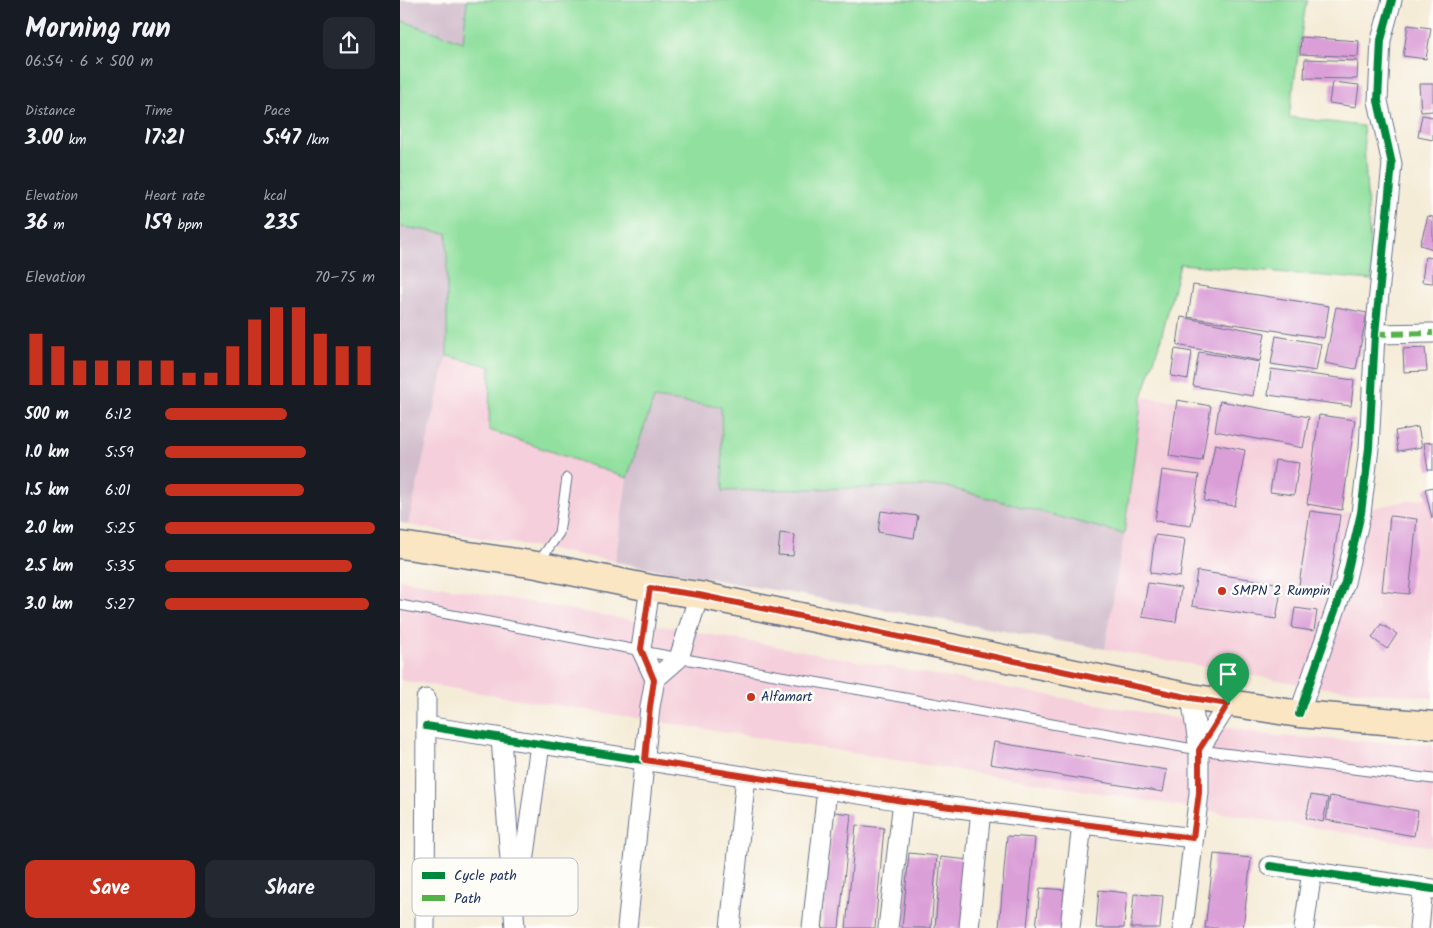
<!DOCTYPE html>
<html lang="en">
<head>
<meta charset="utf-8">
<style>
	body { margin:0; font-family:Kalam,sans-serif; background:#242831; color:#f1f3f6; height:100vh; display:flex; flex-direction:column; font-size:19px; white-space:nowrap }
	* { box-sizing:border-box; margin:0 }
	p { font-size:16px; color:#9ea1a6 }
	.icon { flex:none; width:28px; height:28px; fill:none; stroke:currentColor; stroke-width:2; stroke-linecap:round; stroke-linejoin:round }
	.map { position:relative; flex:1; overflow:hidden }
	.sheet { display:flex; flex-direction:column; background:#171b24; width:400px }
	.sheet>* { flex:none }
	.pin { position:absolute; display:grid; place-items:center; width:42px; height:42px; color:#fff; margin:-51px -21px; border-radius:50% 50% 50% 0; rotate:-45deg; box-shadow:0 0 5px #0007 }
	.pin .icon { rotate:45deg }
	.round { display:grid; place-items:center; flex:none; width:52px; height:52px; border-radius:10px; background:#242831 }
	.overview { display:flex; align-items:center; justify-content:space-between; height:85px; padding:0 25px }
	h1 { font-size:28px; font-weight:700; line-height:38px }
	.metrics { display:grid; grid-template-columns:repeat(3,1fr); gap:8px; height:85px; padding:5px 25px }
	.metrics div { display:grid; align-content:center }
	.metrics b { font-size:21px; font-weight:700 }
	.metrics small { font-size:14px; font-weight:400 }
	.metrics p { font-size:14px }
	.chart { height:140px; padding:10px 25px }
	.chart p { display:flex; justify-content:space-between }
	.chart svg { width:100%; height:90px; margin-top:5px; stroke:#c8321e; stroke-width:6 }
	.button { display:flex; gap:10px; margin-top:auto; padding:10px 25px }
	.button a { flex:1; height:58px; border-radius:10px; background:#c8321e; color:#fff; font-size:20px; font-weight:700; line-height:58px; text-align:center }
	.button a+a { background:#242831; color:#f1f3f6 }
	ul { padding:0 25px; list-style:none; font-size:16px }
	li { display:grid; grid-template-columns:80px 60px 1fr; align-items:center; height:38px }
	li i { height:12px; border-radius:6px; background:#c8321e }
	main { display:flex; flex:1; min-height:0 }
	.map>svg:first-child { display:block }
</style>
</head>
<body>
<main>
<section class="sheet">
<div class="overview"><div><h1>Morning run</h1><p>06:54 · 6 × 500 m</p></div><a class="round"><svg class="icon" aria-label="share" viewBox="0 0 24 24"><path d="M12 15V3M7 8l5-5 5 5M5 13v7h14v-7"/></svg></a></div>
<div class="metrics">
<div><p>Distance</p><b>3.00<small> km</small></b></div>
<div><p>Time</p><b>17:21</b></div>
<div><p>Pace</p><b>5:47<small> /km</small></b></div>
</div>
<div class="metrics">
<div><p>Elevation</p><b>36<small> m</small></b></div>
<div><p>Heart rate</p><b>159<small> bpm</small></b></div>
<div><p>kcal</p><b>235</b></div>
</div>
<div class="chart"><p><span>Elevation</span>70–75 m</p>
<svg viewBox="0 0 160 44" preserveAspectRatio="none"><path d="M5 44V19M15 44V25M25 44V32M35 44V32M45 44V32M55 44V32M65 44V32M75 44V38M85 44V38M95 44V25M105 44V12M115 44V6M125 44V6M135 44V19M145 44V25M155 44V25"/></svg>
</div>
<ul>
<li><b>500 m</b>6:12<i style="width:58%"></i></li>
<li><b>1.0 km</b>5:59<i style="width:67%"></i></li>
<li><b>1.5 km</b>6:01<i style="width:66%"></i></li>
<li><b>2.0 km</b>5:25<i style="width:100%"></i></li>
<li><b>2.5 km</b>5:35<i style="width:89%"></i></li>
<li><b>3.0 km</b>5:27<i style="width:97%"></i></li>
</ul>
<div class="button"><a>Save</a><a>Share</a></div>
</section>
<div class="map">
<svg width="1033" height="928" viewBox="0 0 1033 928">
	<rect width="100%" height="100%" fill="#fdfcf7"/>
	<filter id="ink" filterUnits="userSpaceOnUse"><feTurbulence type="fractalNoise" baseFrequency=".02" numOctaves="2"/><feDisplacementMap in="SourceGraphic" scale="10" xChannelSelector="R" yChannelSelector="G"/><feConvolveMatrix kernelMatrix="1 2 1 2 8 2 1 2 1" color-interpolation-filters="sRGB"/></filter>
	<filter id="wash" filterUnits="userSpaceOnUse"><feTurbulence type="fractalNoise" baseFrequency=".0096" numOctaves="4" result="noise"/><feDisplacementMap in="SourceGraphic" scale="20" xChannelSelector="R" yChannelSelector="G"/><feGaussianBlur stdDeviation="1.12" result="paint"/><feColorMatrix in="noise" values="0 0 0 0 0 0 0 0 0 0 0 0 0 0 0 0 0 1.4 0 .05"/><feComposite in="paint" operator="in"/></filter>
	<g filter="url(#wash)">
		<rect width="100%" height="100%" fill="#f5ecd8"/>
		<g fill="#f5cfdb">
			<path d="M47,356L90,366L89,430L227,478L215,561L8,525Z"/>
			<path d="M742,397L955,420L941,514L1033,496V698L916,687L705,649L724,534Z"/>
			<path d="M0,579L876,736L1033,745V847L0,680Z"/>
		</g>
		<g fill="#d1bdcc">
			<path d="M0,0H67L63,42L0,20Z"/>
			<path d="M0,227L47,233V356L8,525L0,522Z"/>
			<path d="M254,398L321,407L323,491L543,486L724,534L705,649L215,562L227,478Z"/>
		</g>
		<path fill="#91e09f" stroke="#56887e" d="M67,0H908L905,9L889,117L963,126L972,280L780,264L761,339L742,397L724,534L543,486L323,491L321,407L254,398L227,478L89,430L90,366L47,356V233L0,227V20L63,42Z"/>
		<g id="blocks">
			<g fill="#db9fd8">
				<path d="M1008,25L1031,28L1026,59L1003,56Z"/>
				<path d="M901,37L959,41L958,57L900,54Z"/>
				<path d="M905,59L958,61L957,79L904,78Z"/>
				<path d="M932,82L959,85L956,107L929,103Z"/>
				<path d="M1019,84H1033V111L1021,112Z"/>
				<path d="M1022,115L1033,117V140L1018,137Z"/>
				<path d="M1028,216L1033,217V249L1020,245Z"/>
				<path d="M1025,257L1033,258V283L1022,282Z"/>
				<path d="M793,285L929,306L924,338L788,317Z"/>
				<path d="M936,307L967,313L956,369L925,363Z"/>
				<path d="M781,317L865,333L860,361L777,345Z"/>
				<path d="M876,336L921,344L916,371L871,364Z"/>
				<path d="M1025,348L1027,371L1004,372L1003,349Z"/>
				<path d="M775,349L792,352L788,379L771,376Z"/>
				<path d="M799,352L859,362L853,396L793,386Z"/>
				<path d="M871,369L954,380L951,406L868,395Z"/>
				<path d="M777,400L811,406L802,461L769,456Z"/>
				<path d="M820,401L909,417L903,448L815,431Z"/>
				<path d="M919,415L955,420L942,510L907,504Z"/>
				<path d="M1018,427L1022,447L998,451L995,431Z"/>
				<path d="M1033,442V470H1028L1024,443Z"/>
				<path d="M815,444L845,450L835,506L804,501Z"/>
				<path d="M875,460L899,463L894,495L870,492Z"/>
				<path d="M762,470L799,475L791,526L755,521Z"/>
				<path d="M1033,487V518H1032L1025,489Z"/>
				<path d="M481,511L518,516L514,538L478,532Z"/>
				<path d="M910,511L940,515L928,596L898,592Z"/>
				<path d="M990,516L1017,519L1009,594L982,591Z"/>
				<path d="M380,533L395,535L393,556L378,555Z"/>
				<path d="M755,535L785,539L780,577L750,573Z"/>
				<path d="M797,571L882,584L876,619L792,606Z"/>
				<path d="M748,583L781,588L776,622L742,617Z"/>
				<path d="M895,608L917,611L914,631L892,628Z"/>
				<path d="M981,624L997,634L987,649L972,638Z"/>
				<path d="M594,742L767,770L763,792L590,764Z"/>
				<path d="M911,795L928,798L923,822L906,818Z"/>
				<path d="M930,796L1018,811L1014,836L926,820Z"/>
				<path d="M434,812L451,814L439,928H422Z"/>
				<path d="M456,825L484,828L475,928H446Z"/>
				<path d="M607,836L635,838L627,928H599Z"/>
				<path d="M509,853L537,856L531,928H502Z"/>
				<path d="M814,854L851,858L843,928H805Z"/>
				<path d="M541,857L569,860L563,928H535Z"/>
				<path d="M640,888L668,890L664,928H636Z"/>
				<path d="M699,890L727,893L724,928H696Z"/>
				<path d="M734,894L763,896L760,928H731Z"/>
			</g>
		</g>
	</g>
	<g filter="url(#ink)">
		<use href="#blocks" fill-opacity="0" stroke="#677189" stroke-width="1"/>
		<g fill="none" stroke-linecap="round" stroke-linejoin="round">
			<g stroke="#677189" stroke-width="11">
				<g id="lane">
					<path d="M138,563L159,533L167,478"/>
					<path d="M0,605L279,658L799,750L1033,779"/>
				</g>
			</g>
			<g stroke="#677189" stroke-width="21">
				<g id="street">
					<path d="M975,334L1033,333"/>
					<path d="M255,679L279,658L299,595"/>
					<path d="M899,714L945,582L961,513L969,448L975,334L992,164L978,101L981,40L992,0"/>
					<path d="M26,726L503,801L793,838"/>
					<path d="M101,738L115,928"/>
					<path d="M799,750L828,704"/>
					<path d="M870,866L1033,889"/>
					<path d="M120,892L140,744"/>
					<path d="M25,928L26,699"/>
					<path d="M227,928L250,707L255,679L241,649L250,588"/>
					<path d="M330,928L346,776"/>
					<path d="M412,928L427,789"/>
					<path d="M488,928L503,801"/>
					<path d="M569,928L581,810"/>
					<path d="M670,928L682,824"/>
					<path d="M783,928L799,793V750L791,697"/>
					<path d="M904,928L912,871"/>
					<path d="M1019,928L1023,888"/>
				</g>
			</g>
			<g stroke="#677189" stroke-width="29">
				<path id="secondary" d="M0,545L137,565L250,588L299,595L791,697L899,714L1033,725"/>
			</g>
			<use href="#lane" stroke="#fff" stroke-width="9"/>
			<use href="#street" stroke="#fff" stroke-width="19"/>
			<use href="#secondary" stroke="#fbe6c4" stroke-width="26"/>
			<path stroke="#55b248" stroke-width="6" stroke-dasharray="12 6" stroke-linecap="butt" d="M975,334L1033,333"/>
			<g stroke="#fdfcf7" stroke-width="11">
				<g id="cycleway">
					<path d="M899,714L945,582L961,513L969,448L975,334L992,164L978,101L981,40L992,0"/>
					<path d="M26,726L503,801L793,838"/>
					<path d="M870,866L1033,889"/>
				</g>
			</g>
			<use href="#cycleway" stroke="#00873e" stroke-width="8"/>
		</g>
	</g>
	<g fill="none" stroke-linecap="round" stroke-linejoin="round" filter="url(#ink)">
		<g stroke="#fff" stroke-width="10">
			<path id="route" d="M250,588L299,595L791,698L828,704L799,750V793L793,838L503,801L245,760L250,707L254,680L241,649Z"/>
		</g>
		<use href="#route" stroke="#c8321e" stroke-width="6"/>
	</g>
	<g fill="#c8321e" stroke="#fdfcf7" stroke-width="2">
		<circle cx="822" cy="591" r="5"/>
		<circle cx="351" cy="697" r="5"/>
	</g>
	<g text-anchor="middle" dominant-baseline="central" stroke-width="5" stroke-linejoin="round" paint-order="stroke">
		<g font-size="14" fill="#1b2f5e" stroke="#fdfcf7" text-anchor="start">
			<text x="832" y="591">SMPN 2 Rumpin</text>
			<text x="361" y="697">Alfamart</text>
		</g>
	</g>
	<rect x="12" y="858" width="166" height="58" rx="8" fill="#fdfcf7" stroke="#b9bec9" stroke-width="1"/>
	<rect x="22" y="872" width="23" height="7" fill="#00873e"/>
	<rect x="22" y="895" width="23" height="6" fill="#55b248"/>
	<g font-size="14" fill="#1b2f5e">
		<text x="54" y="880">Cycle path</text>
		<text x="54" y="903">Path</text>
	</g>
</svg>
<div class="pin" style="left:828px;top:704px;background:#1e9e55"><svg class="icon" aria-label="arrive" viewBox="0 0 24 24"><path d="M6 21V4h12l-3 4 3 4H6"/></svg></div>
</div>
</main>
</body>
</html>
